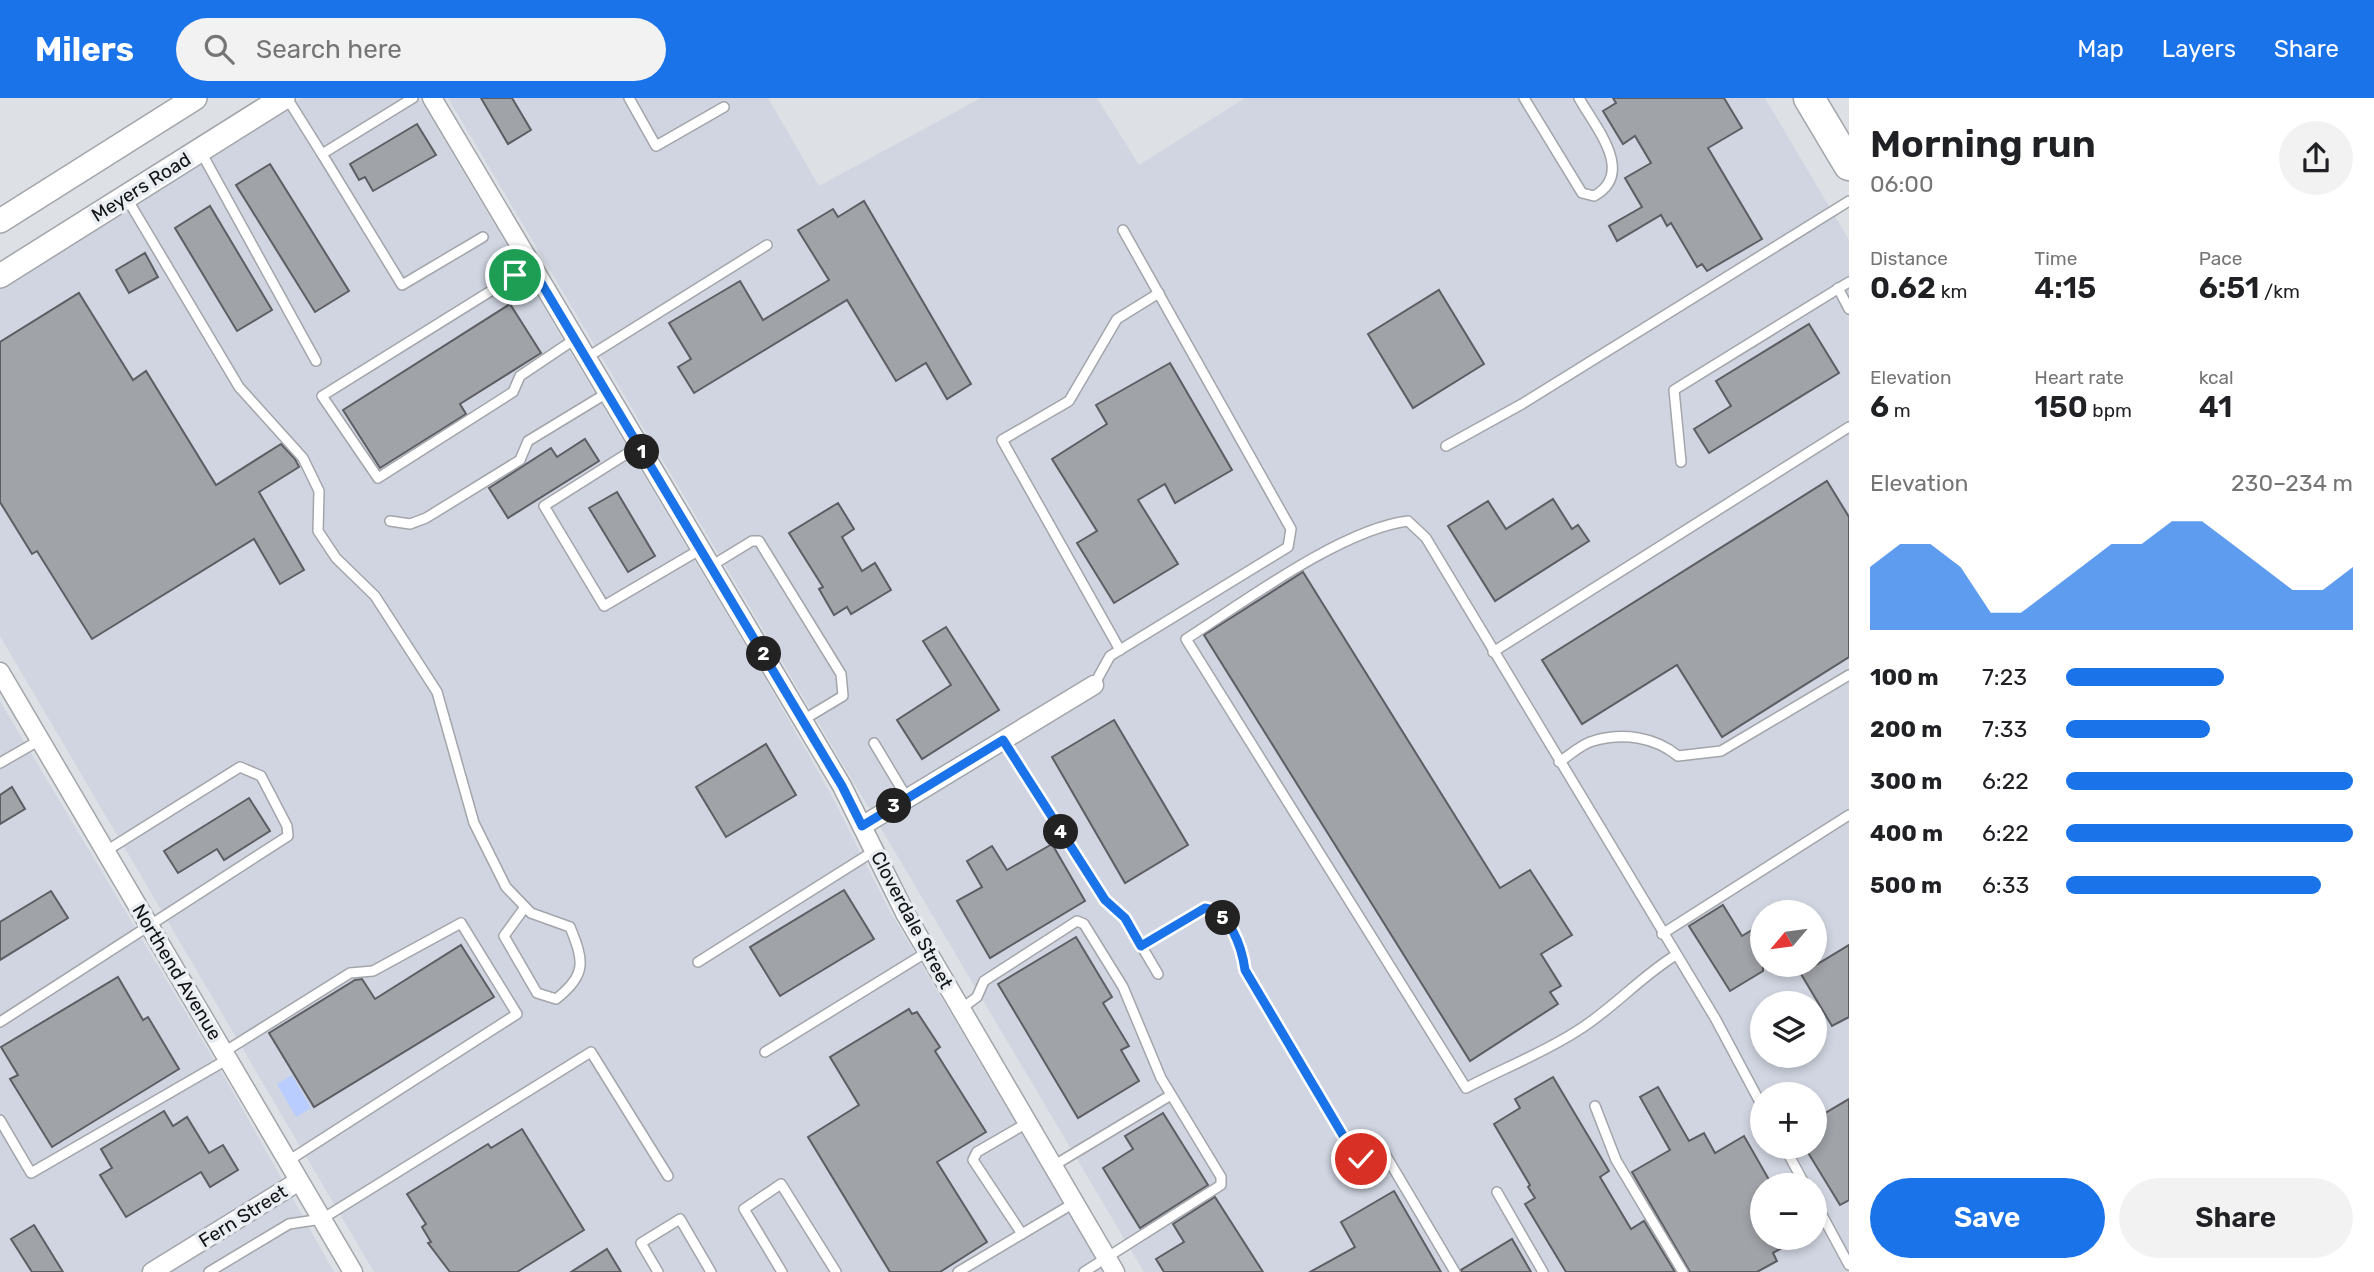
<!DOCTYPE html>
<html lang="en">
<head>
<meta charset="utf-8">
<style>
	body { margin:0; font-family:Rubik,sans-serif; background:#f2f2f2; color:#202124; height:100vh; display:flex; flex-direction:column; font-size:26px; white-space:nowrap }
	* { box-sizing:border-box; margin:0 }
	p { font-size:23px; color:#757577 }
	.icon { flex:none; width:38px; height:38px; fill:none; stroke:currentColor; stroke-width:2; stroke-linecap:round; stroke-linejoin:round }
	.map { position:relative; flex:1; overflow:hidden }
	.sheet { display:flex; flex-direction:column; background:#fff; width:525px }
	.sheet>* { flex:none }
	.needle { width:46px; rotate:241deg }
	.controls { position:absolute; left:1750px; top:802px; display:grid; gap:14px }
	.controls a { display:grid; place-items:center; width:77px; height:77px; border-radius:50%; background:#fff; box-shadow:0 4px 10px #0003; font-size:35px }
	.pin { position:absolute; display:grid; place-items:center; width:60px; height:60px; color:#fff; margin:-30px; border:4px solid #fff; border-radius:50%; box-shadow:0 2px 7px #0007 }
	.km { position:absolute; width:35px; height:35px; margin:-18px; border-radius:50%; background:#222; color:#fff; font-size:19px; line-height:35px; text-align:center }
	.round { display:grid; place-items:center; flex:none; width:74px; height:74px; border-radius:37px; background:#f2f2f2 }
	.summary { display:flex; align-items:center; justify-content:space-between; height:119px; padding:0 21px }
	h1 { font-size:38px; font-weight:600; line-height:52px }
	.metrics { display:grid; grid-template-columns:repeat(3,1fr); gap:10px; height:119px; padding:7px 21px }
	.metrics div { display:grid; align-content:center }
	.metrics b { font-size:30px; font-weight:600 }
	.metrics small { font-size:19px; font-weight:400 }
	.metrics p { font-size:19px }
	.chart { height:196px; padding:14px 21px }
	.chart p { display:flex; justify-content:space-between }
	.chart svg { width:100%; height:126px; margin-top:7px; fill:#1a73e8; opacity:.7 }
	.cta { display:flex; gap:14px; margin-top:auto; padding:14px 21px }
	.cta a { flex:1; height:80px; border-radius:42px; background:#1a73e8; color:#fff; font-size:28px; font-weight:600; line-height:80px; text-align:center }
	.cta a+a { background:#f2f2f2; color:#202124 }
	ul { padding:0 21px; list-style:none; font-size:23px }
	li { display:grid; grid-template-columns:112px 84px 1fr; align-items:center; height:52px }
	li i { height:18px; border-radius:9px; background:#1a73e8 }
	header { display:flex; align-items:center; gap:42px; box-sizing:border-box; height:98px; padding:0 35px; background:#1a73e8; color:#fff }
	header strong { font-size:33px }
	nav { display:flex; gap:38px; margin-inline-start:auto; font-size:24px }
	.search { width:490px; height:63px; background:#f2f2f2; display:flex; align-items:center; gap:18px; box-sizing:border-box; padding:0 24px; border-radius:38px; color:#757577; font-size:26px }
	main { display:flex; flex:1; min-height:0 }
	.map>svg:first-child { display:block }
</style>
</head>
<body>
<header>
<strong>Milers</strong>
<div class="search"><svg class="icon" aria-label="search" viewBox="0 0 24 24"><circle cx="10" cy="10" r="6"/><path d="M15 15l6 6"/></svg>Search here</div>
<nav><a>Map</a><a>Layers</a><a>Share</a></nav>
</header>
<main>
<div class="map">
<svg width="1849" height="1174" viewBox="0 0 1849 1174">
	<rect width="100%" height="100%" fill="#dde0e5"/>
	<g fill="#d0d5e1" fill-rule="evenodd">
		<path d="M302,0H419L760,572L831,696L888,810L1104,1174H374L0,538V191Z"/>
		<path d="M448,0H768L819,88L981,0H1097L1139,67L1245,0H1765L1849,142V1174H1144ZM1762,814H1815V866H1762ZM1762,905H1815V957H1762ZM1762,996H1815V1048H1762ZM1762,1087H1815V1139H1762Z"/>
		<path d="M0,603L229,987L334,1174H0Z"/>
	</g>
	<path fill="#b9ceff" d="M292,977L311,1010L296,1019L277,986Z"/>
	<g fill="#a0a3a8" stroke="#5c5e63" stroke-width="2">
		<path d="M481,0H512L531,32L508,46Z"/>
		<path d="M1613,0H1724L1742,30L1708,50L1762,141L1707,173L1702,166L1697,169L1671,125L1667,128L1661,117L1617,143L1609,128L1642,109L1625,80L1651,65L1635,38L1623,46L1603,13L1616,5Z"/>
		<path d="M417,26L436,57L373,93L365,79L359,82L350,66Z"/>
		<path d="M270,66L349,193L315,214L236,87Z"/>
		<path d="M864,103L971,286L947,301L926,265L896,283L847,202L694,295L678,269L691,261L669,225L740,183L763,222L829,182L798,132L833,111L838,119Z"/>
		<path d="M210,108L272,212L237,233L175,130Z"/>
		<path d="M145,155L158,179L129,195L116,172Z"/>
		<path d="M1439,192L1484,266L1413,310L1368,236Z"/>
		<path d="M79,195L133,282L146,273L216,387L281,346L295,361L299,369L259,394L304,472L280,486L254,441L92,541L37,453L32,456L0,404V244Z"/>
		<path d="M510,206L541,255L460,306L466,316L380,370L343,312Z"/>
		<path d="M1809,226L1839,275L1709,355L1694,331L1731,308L1716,283Z"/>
		<path d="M1170,265L1232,372L1175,405L1165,386L1138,402L1178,466L1114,505L1077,445L1097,433L1052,361L1107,326L1096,307Z"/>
		<path d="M585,341L599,363L508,420L489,390L551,350L557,359Z"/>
		<path d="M1827,383L1849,419V559L1722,639L1677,567L1582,626L1542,562Z"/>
		<path d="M617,394L655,458L628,474L589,410Z"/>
		<path d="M1553,401L1572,431L1578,427L1589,443L1495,503L1448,428L1488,403L1506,431Z"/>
		<path d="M838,405L854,431L842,439L862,473L875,465L891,492L851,516L847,509L834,517L819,491L823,489L789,435Z"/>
		<path d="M1303,474L1500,790L1530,772L1572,837L1541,856L1561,888L1550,894L1558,906L1470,963L1204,537Z"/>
		<path d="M946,529L999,612L922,661L897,622L951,587L923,543Z"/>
		<path d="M1114,622L1188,747L1125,785L1052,659Z"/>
		<path d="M766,646L796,697L726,739L696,689Z"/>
		<path d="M12,689L25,711L0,726V697Z"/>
		<path d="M249,700L270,733L224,762L217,751L178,775L164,753Z"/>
		<path d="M1052,746L1085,803L990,860L957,803L982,789L967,763L992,748L1007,772Z"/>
		<path d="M844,792L874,841L780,898L750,849Z"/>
		<path d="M51,793L68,820L0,862V824Z"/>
		<path d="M1723,807L1742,838L1762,826L1763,873L1730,893L1689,828Z"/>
		<path d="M1076,839L1112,899L1103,905L1129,948L1121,952L1139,983L1078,1020L998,886Z"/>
		<path d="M461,847L494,899L314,1009L269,935L355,882L362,881L375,901Z"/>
		<path d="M1849,847V919L1832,928L1801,876Z"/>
		<path d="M118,879L143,922L148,919L179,971L52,1049L10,981L18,977L1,949Z"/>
		<path d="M909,911L912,916L917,914L940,949L935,953L986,1034L937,1064L987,1144L940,1174H890L808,1039L859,1007L830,959Z"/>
		<path d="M1553,979L1609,1073L1600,1079L1631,1131L1644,1123L1675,1174H1566L1525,1106L1535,1100L1528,1089L1530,1087L1494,1026L1520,1010L1515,1001Z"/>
		<path d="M1658,989L1689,1043L1704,1035L1715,1055L1744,1038L1772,1087H1762V1139H1801L1773,1155L1777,1163L1757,1174H1690L1632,1074L1670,1052L1640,999Z"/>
		<path d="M1849,1001V1102L1840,1107L1804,1048H1815V1021Z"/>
		<path d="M164,1013L173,1028L187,1019L209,1055L223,1047L238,1072L210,1089L201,1074L126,1119L100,1077L112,1070L101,1051Z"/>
		<path d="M1163,1015L1208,1087L1140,1130L1103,1070L1133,1051L1125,1038Z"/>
		<path d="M522,1031L584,1132L517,1174H450L428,1145L431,1144L422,1129L426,1126L407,1096L488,1046L491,1050Z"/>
		<path d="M1394,1093L1441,1174H1310L1355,1149L1341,1124Z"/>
		<path d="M1215,1099L1263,1174H1164L1156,1161L1184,1144L1173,1126Z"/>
		<path d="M34,1127L63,1174H32L11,1141Z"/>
		<path d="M1512,1141L1531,1174H1462L1461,1172Z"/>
		<path d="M607,1151L621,1174H571Z"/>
	</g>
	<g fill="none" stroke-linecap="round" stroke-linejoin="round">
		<g stroke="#a2a5aa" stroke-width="12">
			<g id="service">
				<path d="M287,0L322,56L413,0"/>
				<path d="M629,0L656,48L724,9"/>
				<path d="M1524,0L1582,95L1594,98C1636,75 1595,29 1579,0"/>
				<path d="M201,54L316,263"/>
				<path d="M322,56L402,187L483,139"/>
				<path d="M126,99L239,289L303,360L319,393L318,433L336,460L375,498L437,594L474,725L506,789L531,815L570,829C584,863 587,877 556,901L537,895L504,838L525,809"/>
				<path d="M531,168L322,298L378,380L513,294L520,278L575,241"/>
				<path d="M1838,190L1849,211"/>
				<path d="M586,260L767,147"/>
				<path d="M639,348L544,408L604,508L701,451"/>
				<path d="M1446,348L1522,306L1849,103"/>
				<path d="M1681,364L1674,292L1849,184"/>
				<path d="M390,423L410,426L426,420L520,362L528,343L607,295"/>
				<path d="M711,468L752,443H759L841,576L843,598L803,622"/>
				<path d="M1120,552L1002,342L1069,303L1117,221L1159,195"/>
				<path d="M1493,554L1849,329"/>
				<path d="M1094,587L1110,558L1288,449L1291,431L1123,132"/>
				<path d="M1003,642L1105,802L1125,820L1158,876"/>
				<path d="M874,645L907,700"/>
				<path d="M1559,664C1569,658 1581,646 1593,643C1623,634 1655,639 1678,658L1721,653L1849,577"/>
				<path d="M0,665L40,642"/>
				<path d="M1662,836L1849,717"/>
				<path d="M1141,848L1205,810C1230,813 1242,850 1245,872L1357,1061L1382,1051L1455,1174"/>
				<path d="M1676,857C1641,878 1613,911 1577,933C1543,955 1502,971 1466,990L1186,541C1244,504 1342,431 1408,423L1426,440L1715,920L1762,1008"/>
				<path d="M698,864L874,753"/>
				<path d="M961,911L977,899L984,883L1077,823L1084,826L1123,889L1161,980L1221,1079V1087L1084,1174"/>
				<path d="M0,924L288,738L287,728L261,678L240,669L106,753"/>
				<path d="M224,954L350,875L373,873L461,825L517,916L288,1063"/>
				<path d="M765,954L927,854"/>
				<path d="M1595,1008L1616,1062L1683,1174"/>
				<path d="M0,1022L31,1075L228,961"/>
				<path d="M1784,1048L1805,1087"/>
				<path d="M1053,1068L1171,997"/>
				<path d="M1497,1094L1543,1174"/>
				<path d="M1815,1104L1849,1167"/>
				<path d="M1022,1136L973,1062L977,1054L1027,1025"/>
				<path d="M209,1174L289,1126L322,1121L591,954L668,1078"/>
				<path d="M658,1174L641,1145L680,1121L711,1174"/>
				<path d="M782,1174L744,1111L781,1086L836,1174"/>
				<path d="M958,1174L1074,1105"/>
			</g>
		</g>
		<g stroke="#a2a5aa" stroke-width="21">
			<g id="minor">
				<path d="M432,0L842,688L906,817L1115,1174"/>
				<path d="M0,574L353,1174"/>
				<path d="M862,728L1094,587"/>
				<path d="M152,1174L299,1083"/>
			</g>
		</g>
		<g stroke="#a2a5aa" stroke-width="26">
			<g id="tertiary">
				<path d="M0,123L195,0"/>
				<path d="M0,178L283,0"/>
			</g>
		</g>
		<g stroke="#a2a5aa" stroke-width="33">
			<path id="trunk" d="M1809,0L1849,67"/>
		</g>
		<use href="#service" stroke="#fff" stroke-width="9"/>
		<use href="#minor" stroke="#fff" stroke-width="18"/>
		<use href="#tertiary" stroke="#fff" stroke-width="23"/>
		<use href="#trunk" stroke="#fff" stroke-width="30"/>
	</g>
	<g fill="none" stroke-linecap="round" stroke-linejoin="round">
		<g stroke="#fff" stroke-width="14">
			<path id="route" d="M515,177L531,168L842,688L862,728L1003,642L1105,802L1125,820L1141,848L1205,810C1230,813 1242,850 1245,872L1357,1061H1361"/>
		</g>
		<use href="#route" stroke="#1a73e8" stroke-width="9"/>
	</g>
	<g text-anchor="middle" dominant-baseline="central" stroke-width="7" stroke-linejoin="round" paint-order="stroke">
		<g font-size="19" fill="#121314" stroke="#eaedf2">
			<text transform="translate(141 89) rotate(-32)">Meyers Road</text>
			<text transform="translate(912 822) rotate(62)">Cloverdale Street</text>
			<text transform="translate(177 874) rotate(59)">Northend Avenue</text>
			<text transform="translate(243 1118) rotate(-32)">Fern Street</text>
		</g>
	</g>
</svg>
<div class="controls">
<a><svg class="needle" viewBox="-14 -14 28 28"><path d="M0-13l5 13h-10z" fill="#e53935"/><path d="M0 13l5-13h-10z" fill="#757577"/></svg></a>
<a><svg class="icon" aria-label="layers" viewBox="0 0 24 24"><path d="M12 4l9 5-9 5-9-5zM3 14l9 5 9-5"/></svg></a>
<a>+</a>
<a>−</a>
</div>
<div class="pin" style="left:515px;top:177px;background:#1e9e55"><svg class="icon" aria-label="arrive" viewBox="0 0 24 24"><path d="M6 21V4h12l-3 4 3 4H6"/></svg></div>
<div class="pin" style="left:1361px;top:1061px;background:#d93025"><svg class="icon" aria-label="check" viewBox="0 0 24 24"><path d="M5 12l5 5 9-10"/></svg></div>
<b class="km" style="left:642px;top:354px">1</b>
<b class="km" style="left:764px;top:556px">2</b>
<b class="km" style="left:894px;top:708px">3</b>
<b class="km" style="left:1061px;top:734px">4</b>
<b class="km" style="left:1223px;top:820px">5</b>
</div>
<section class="sheet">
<div class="summary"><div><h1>Morning run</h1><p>06:00</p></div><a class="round"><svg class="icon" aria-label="share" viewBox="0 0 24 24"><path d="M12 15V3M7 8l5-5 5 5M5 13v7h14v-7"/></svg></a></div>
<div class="metrics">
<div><p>Distance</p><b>0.62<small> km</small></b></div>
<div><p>Time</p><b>4:15</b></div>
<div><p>Pace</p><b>6:51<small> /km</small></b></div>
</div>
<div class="metrics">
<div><p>Elevation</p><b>6<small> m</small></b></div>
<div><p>Heart rate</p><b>150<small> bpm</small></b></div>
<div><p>kcal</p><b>41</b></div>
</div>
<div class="chart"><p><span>Elevation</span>230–234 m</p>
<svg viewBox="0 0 160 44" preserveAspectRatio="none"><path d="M0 44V22L10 14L20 14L30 22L40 38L50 38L60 30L70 22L80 14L90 14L100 6L110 6L120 14L130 22L140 30L150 30L160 22V44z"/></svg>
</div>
<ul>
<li><b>100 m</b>7:23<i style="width:55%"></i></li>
<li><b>200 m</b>7:33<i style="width:50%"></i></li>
<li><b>300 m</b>6:22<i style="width:100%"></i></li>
<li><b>400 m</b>6:22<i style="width:100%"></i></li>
<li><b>500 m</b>6:33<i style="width:89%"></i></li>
</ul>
<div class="cta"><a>Save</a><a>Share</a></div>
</section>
</main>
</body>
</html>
